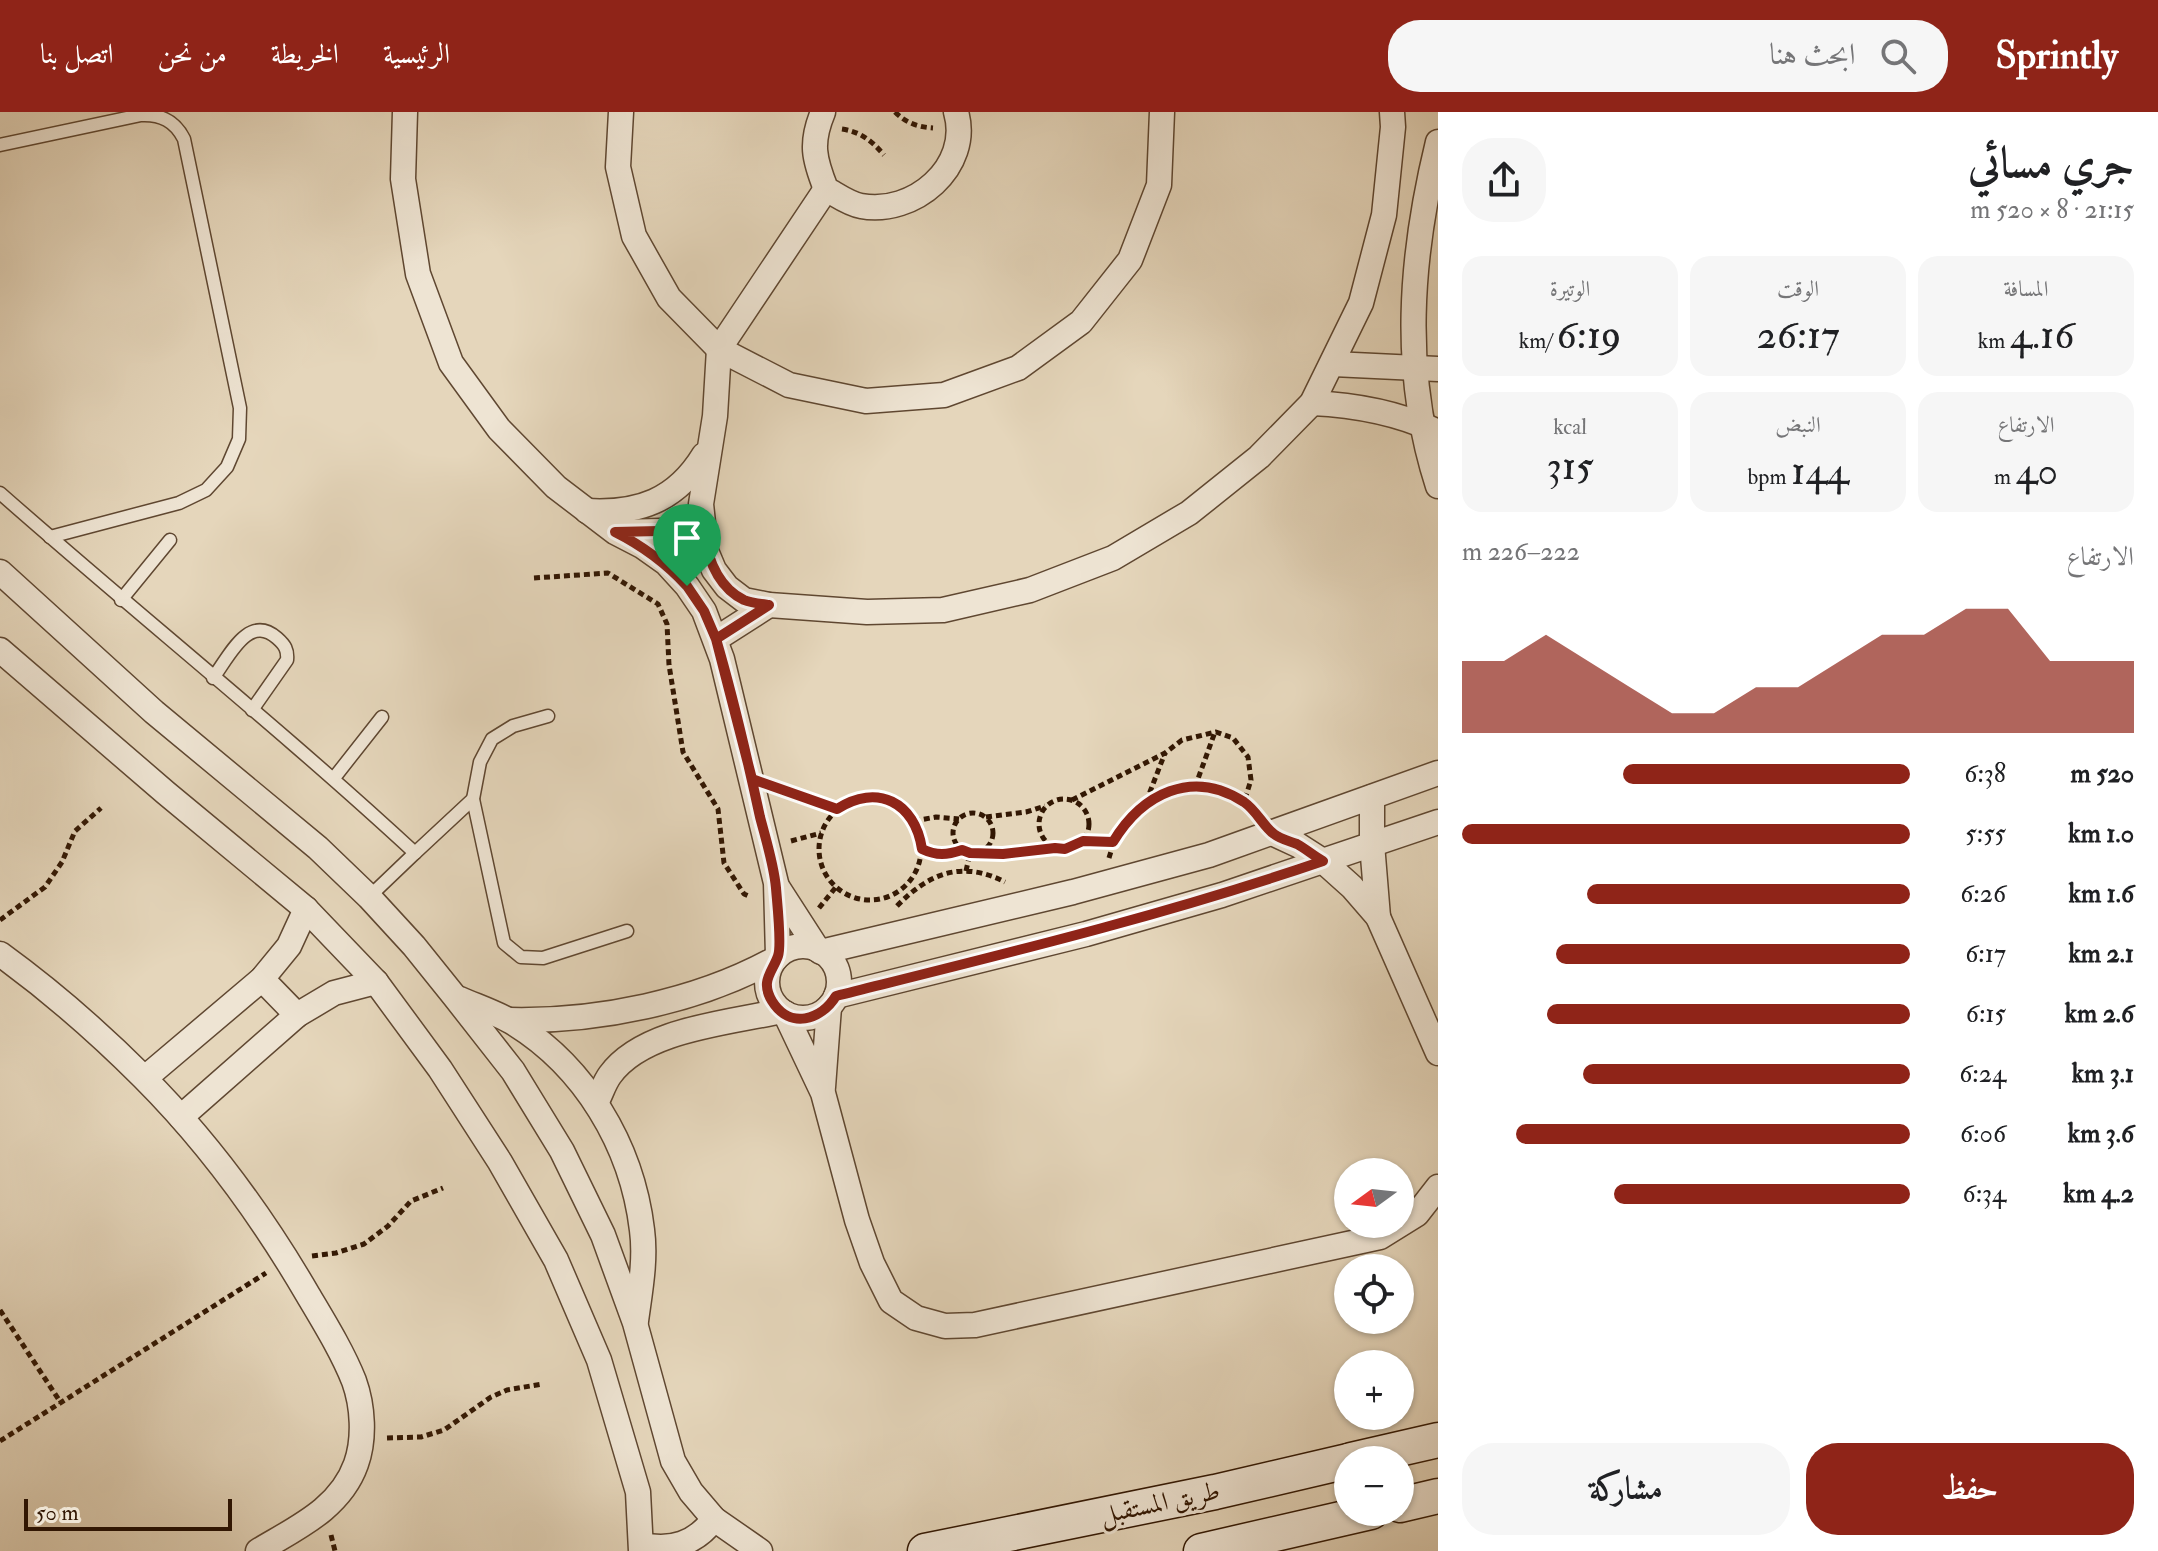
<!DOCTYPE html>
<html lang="ar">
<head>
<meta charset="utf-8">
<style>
	body { margin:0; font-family:"IM FELL Double Pica",Amiri,serif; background:#f6f6f6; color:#202124; direction:rtl; height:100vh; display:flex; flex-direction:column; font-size:30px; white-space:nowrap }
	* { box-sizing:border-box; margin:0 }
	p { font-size:26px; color:#757577 }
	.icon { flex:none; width:44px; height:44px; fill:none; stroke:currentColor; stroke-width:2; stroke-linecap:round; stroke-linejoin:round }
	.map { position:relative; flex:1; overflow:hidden; direction:ltr }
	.drawer { display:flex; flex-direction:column; background:#fff; width:720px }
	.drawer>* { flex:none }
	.needle { width:52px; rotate:255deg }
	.buttons { position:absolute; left:1334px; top:1046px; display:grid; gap:16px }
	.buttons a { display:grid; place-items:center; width:80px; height:80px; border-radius:50%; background:#fff; box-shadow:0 2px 6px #0004; font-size:40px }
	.scale { position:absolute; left:24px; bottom:20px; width:208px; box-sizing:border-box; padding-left:8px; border:4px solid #321703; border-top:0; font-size:22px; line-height:28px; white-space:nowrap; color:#321703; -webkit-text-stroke:6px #eee4d3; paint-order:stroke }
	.pin { position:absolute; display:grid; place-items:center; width:68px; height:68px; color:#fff; margin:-82px -34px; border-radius:50% 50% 50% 0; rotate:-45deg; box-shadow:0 0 8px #0007 }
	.pin .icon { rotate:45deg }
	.round { display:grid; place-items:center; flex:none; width:84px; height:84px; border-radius:32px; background:#f6f6f6 }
	.headline { display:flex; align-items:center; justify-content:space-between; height:136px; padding:0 24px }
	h1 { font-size:44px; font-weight:600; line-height:60px }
	.metrics { display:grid; grid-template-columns:repeat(3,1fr); gap:12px; height:136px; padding:8px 24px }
	.metrics div { display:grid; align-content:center; border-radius:20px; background:#f6f6f6; text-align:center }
	.metrics b { font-size:40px; font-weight:600 }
	.metrics small { font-size:22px; font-weight:400 }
	.metrics p { font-size:22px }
	.chart { height:224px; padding:16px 24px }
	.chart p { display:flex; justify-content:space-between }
	.chart svg { width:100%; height:144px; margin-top:8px; fill:#8f2418; opacity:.7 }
	.action { display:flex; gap:16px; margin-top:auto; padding:16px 24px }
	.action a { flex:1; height:92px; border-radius:32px; background:#8f2418; color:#fff; font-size:32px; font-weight:600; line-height:92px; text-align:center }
	.action a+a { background:#f6f6f6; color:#202124 }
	ul { padding:0 24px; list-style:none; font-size:26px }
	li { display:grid; grid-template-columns:128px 96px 1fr; align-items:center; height:60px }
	li i { height:20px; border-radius:10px; background:#8f2418 }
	header { display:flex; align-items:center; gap:48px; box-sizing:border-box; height:112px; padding:0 40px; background:#8f2418; color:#fff }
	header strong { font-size:38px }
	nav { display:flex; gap:44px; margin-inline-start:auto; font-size:28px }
	.search { width:560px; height:72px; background:#f6f6f6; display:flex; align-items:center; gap:20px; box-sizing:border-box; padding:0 28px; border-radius:32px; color:#757577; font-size:30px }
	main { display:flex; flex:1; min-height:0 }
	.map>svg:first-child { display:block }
</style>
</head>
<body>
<header>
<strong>Sprintly</strong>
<div class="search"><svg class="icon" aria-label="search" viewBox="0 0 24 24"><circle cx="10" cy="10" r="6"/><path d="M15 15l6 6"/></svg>ابحث هنا</div>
<nav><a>الرئيسية</a><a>الخريطة</a><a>من نحن</a><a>اتصل بنا</a></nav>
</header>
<main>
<section class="drawer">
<div class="headline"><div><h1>جري مسائي</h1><p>21:15 · 8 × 520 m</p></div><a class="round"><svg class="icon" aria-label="share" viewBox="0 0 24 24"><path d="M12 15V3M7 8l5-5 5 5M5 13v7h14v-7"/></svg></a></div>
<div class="metrics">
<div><p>المسافة</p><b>4.16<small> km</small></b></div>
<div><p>الوقت</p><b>26:17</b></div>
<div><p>الوتيرة</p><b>6:19<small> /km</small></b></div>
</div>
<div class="metrics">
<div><p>الارتفاع</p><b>40<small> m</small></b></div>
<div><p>النبض</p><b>144<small> bpm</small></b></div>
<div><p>kcal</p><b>315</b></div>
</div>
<div class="chart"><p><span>الارتفاع</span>222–226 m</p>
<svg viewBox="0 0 160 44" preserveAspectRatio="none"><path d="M0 44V22L10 22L20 14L30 22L40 30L50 38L60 38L70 30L80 30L90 22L100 14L110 14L120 6L130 6L140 22L150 22L160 22V44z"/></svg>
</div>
<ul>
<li><b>520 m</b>6:38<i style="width:64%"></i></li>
<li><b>1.0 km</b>5:55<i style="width:100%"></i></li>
<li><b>1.6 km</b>6:26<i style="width:72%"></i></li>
<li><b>2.1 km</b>6:17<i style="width:79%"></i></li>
<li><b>2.6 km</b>6:15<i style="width:81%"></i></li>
<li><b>3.1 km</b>6:24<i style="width:73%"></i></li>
<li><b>3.6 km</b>6:06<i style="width:88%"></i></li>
<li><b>4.2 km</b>6:34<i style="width:66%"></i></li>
</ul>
<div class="action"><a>حفظ</a><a>مشاركة</a></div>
</section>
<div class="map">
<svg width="1438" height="1439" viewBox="0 0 1438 1439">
	<rect width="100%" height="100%" fill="#e5d6bb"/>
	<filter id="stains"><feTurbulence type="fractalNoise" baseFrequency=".0025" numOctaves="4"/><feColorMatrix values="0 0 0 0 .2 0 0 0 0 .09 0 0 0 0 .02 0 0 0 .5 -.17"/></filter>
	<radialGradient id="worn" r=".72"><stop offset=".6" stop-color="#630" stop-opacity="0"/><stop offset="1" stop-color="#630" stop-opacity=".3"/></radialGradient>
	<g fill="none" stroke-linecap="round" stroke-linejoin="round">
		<g stroke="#5f4731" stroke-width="15">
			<g id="lane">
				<path d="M0,33L141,3C161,2 175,9 184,27L240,296L239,327L227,355L206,378L179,391L50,425"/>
				<path d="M0,381C137,502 281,617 415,741L473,687"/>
				<path d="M121,488L170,428"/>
				<path d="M213,566C229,545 248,501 277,526C285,533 288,538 287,548L252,598"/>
				<path d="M548,604L513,614L492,627L480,650L473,687L504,831L521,845L543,846L627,819"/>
				<path d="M334,666L382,605"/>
				<path d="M369,785L415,741"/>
			</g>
		</g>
		<g stroke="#5f4731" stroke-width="27">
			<g id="street">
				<path d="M405,0L403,67L418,162L451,251L499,317L556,375L615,420L642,434L666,451L687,474L704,499L722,547L776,771L778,844"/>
				<path d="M621,0L618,55L634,124L669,186L719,237L789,273L866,289L944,283L1018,256L1081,210L1130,148L1159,73L1162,0"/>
				<path d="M823,0C810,31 814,47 826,77C837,83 849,92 861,94C913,104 972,55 956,0"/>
				<path d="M1438,30C1410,145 1401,260 1438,374"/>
				<path d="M826,77L719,237L715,304L701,392L706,439L714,458L727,475L744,488L769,493L867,500L943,498L1030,478L1113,446L1189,401L1259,345L1312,291L1361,191L1384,103L1393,15L1392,0"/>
				<path d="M1333,252L1438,257"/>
				<path d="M1312,291C1355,293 1395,300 1434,318"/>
				<path d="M587,399C638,402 676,389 704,343"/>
				<path d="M617,420L703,418"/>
				<path d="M0,460L154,600L318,736L369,785L414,834L455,885L513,959L562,1039L603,1123L635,1211L673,1349L691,1380L714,1407L760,1439"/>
				<path d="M716,527L769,493"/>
				<path d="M0,538L166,681L306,797L376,870L440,957L500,1050L556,1148L599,1248L638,1380L641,1439"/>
				<path d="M1372,685V732L1378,805"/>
				<path d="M1272,721L1298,733L1323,749L1352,775L1378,805L1438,941"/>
				<path d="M778,776L818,838"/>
				<circle cx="803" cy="870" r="36"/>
				<path d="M821,840L1073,780L1209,743L1438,661"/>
				<path d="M0,842C51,879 98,920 143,965C207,1029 262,1104 308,1183C324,1210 342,1239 354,1269C363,1294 365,1327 356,1352C340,1397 296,1416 258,1439"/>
				<path d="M262,867L297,903"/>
				<path d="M836,884L1086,822L1222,783L1438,710"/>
				<path d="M460,887C476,894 494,900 510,909C584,953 632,1033 642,1118C646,1148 640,1179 636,1209"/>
				<path d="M785,901L823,981L857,1108L872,1151L891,1189L916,1206L945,1214L975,1213L1380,1125L1417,1102L1438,1075"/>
				<path d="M509,908C597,910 697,890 775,847"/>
				<path d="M145,966L262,867L289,834L306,797"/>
				<path d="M823,975L829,895"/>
				<path d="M596,991C601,982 604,971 610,963C643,917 729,911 781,899"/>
				<path d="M181,1005L297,903L334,881L376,870"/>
				<path d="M642,1433C672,1439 695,1432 714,1407"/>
			</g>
		</g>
		<g stroke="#321703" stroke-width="37">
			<g id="secondary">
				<path d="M1351,1348L1438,1328"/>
				<path d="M1400,1393L1438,1384"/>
				<path d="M925,1439L1215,1380L1348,1349"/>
				<path d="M1201,1439L1371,1400"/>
			</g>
		</g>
		<g stroke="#321703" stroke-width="5" stroke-dasharray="6 4" stroke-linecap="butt">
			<path d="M895,0C906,11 918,15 933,16"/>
			<path d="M842,17C861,20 872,29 884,43"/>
			<path d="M534,466L608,461L658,492L667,512L669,553L683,640L718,697L724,751L744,782L751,785"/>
			<path d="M1195,675L1215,620"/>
			<path d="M778,676L837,697"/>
			<circle cx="870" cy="737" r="51"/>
			<circle cx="1064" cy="712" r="25"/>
			<path d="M1072,688L1165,641L1182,628L1216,620L1233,626L1248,645L1251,668L1244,690"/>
			<path d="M1146,690L1165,641"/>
			<circle cx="973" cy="721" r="20"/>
			<path d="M986,705L1026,700L1045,694"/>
			<path d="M914,709L936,705L959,707"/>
			<path d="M791,729L821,721"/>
			<path d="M1083,729L1113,730"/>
			<path d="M922,737C937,744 947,743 962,738"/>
			<path d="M980,741L1003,742L1053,736"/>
			<path d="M1109,746C1128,676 1202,655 1257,701"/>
			<path d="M966,759L970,741"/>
			<path d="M897,794C929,761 962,748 1005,770"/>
			<path d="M819,796L836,775"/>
			<path d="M0,808L45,775L62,750L75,719L101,696"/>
			<path d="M312,1144L336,1141L364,1132L388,1114L411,1089L443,1076"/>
			<path d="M0,1198L61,1291"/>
			<path d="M387,1326L421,1325L444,1318L491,1285L507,1278L542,1272"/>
			<path d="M0,1329L266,1161"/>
			<path d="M331,1423L335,1439"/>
		</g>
		<use href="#lane" stroke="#eee4d3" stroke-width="12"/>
		<use href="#street" stroke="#eee4d3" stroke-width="24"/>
		<use href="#secondary" stroke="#eee4d3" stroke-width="34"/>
	</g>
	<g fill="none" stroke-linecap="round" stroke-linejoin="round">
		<g stroke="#fff" stroke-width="16">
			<path id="route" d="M687,474L704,499L716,527C733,585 747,645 760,705C766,728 774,753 776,776C777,790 782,833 778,844C772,861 760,869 772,889C790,918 821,908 836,884C1000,843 1163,804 1323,749C1314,744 1306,737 1297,732C1289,729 1280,727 1274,722C1263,714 1257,699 1244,690C1192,656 1142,682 1113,730L1083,729L1065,737L1055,736L1003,742L970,741L962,738C947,743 937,744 922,737C915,690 877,671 837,697L752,667L716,527L769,493C761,492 751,491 744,488C717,475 707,444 703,418L615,420C643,434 665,450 687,474"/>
		</g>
		<use href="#route" stroke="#8f2418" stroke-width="10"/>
	</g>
	<g text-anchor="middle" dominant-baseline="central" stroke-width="6" stroke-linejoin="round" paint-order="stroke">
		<g font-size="26" fill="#321703" stroke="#eee4d3">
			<text transform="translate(1160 1391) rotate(-12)">طريق المستقبل</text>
		</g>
	</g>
	<rect width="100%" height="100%" filter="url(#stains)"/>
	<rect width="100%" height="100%" fill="url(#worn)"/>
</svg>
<div class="buttons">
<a><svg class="needle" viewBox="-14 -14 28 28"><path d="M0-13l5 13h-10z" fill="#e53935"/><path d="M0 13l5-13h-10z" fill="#757577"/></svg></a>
<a><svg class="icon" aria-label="locate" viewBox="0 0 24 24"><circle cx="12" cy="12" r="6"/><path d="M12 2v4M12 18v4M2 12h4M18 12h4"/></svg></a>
<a>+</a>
<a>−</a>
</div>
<div class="scale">50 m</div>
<div class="pin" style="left:687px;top:474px;background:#1e9e55"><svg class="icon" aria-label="arrive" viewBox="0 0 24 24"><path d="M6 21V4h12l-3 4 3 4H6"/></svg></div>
</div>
</main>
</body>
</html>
